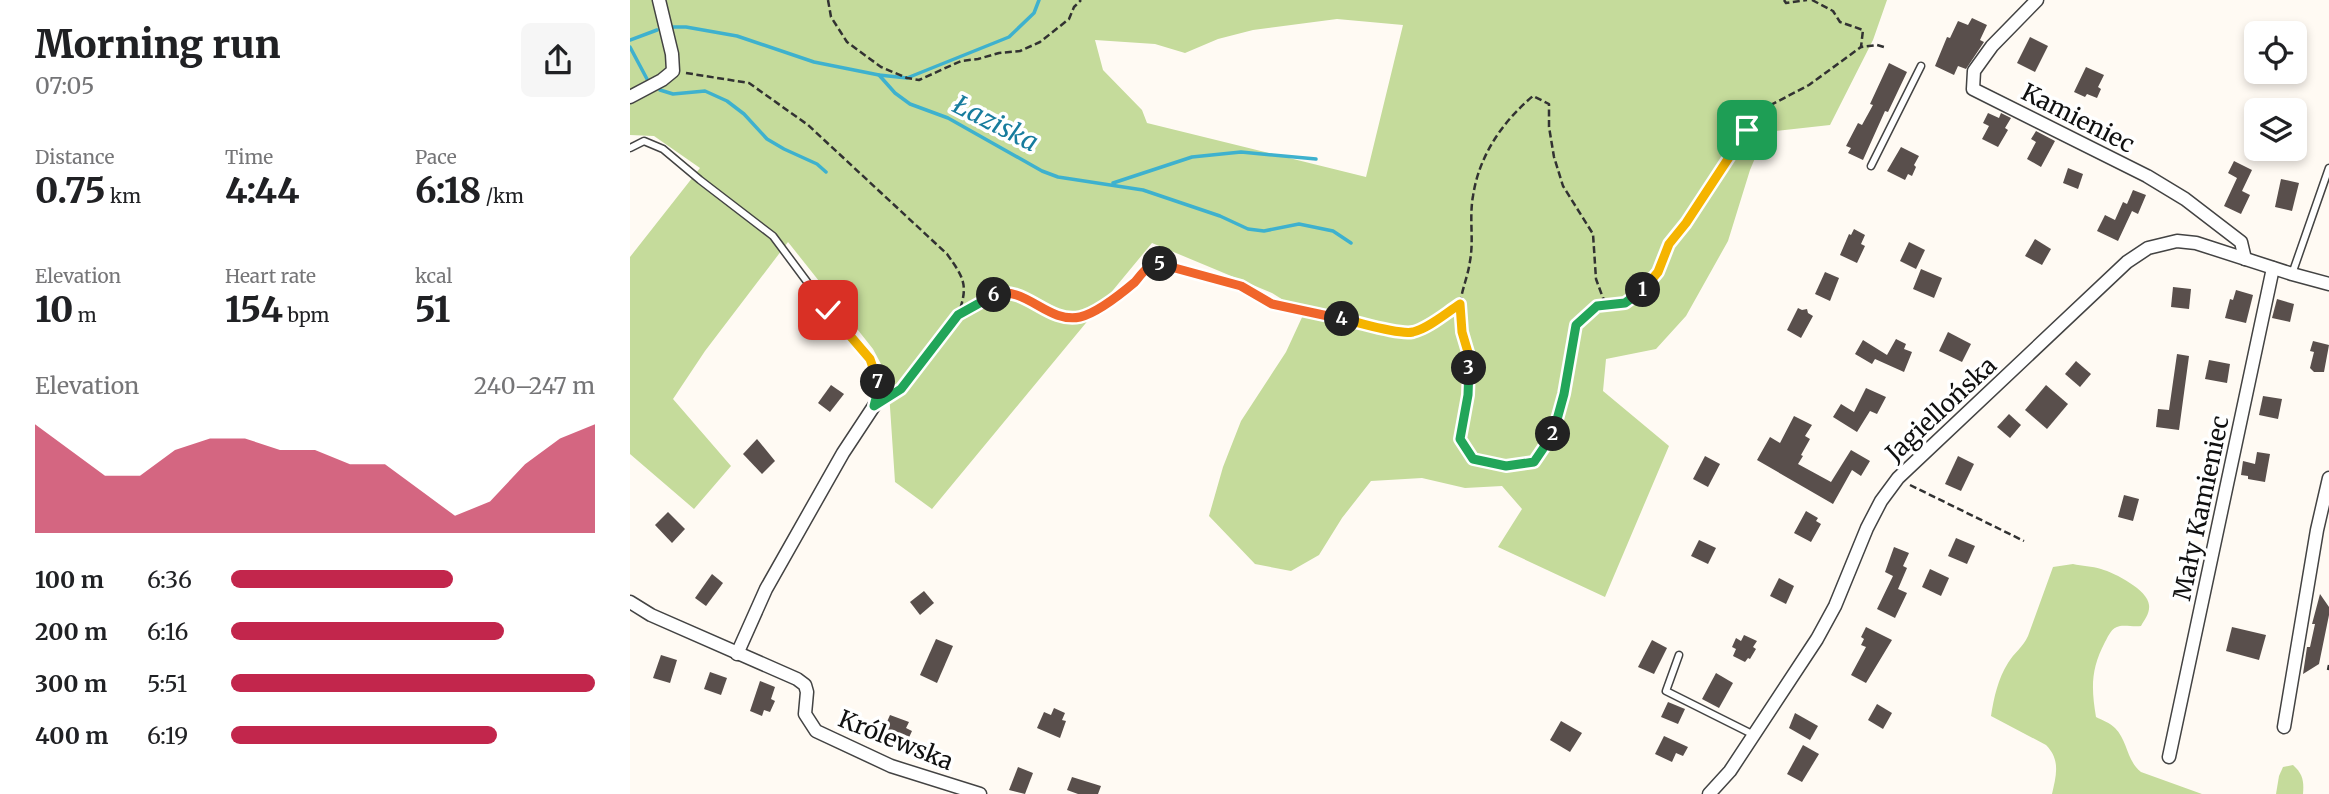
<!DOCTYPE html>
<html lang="en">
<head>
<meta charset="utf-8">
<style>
	body { margin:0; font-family:Merriweather,serif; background:#f6f6f6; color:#202124; height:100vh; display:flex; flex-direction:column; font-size:26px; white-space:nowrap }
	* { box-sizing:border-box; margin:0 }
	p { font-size:23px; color:#757577 }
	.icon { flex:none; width:38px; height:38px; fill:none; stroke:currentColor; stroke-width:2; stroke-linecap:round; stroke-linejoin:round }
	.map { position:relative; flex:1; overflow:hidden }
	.panel { display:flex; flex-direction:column; background:#fff; width:630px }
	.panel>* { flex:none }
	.fabs { position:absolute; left:1614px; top:21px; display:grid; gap:14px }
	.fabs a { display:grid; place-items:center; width:63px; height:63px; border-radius:10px; background:#fff; box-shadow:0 4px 10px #0003; font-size:35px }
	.pin { position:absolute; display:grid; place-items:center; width:60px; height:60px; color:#fff; margin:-30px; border-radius:14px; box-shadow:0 4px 10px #0006 }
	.km { position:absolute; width:35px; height:35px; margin:-18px; border-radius:50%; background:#222; color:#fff; font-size:19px; line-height:35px; text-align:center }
	.round { display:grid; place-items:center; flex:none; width:74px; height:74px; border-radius:10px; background:#f6f6f6 }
	.overview { display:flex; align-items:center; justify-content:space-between; height:119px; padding:0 35px }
	h1 { font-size:38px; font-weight:800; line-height:52px }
	.stats { display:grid; grid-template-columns:repeat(3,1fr); gap:10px; height:119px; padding:7px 35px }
	.stats div { display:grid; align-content:center }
	.stats b { font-size:35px; font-weight:800 }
	.stats small { font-size:19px; font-weight:400 }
	.stats p { font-size:19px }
	.chart { height:196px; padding:14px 35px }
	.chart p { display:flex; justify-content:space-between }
	.chart svg { width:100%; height:126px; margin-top:7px; fill:#c2264c; opacity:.7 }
	ul { padding:0 35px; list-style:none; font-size:23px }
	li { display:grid; grid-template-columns:112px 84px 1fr; align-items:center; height:52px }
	li i { height:18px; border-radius:9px; background:#c2264c }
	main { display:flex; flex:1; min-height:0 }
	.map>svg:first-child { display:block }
</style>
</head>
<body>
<main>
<section class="panel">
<div class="overview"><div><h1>Morning run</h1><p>07:05</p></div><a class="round"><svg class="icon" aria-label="share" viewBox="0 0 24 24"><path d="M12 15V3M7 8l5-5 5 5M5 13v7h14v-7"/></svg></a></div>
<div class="stats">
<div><p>Distance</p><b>0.75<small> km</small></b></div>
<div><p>Time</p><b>4:44</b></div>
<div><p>Pace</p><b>6:18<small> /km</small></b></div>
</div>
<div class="stats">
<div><p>Elevation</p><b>10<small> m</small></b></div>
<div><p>Heart rate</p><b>154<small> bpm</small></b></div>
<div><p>kcal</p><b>51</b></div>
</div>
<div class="chart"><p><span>Elevation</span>240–247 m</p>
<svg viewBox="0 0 160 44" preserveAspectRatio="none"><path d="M0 44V6L10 15L20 24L30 24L40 15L50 11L60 11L70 15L80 15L90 20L100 20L110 29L120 38L130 33L140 20L150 11L160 6V44z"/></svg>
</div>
<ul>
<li><b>100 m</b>6:36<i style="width:61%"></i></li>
<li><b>200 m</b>6:16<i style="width:75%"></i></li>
<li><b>300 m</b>5:51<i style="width:100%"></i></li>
<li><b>400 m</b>6:19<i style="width:73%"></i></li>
</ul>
</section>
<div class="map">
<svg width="1699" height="794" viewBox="0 0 1699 794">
	<rect width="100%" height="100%" fill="#fffaf3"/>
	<g fill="#c5db9b" fill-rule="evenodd">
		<path d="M0,0H1257L1243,40L1200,125L1136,132L1120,170L1098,241L1056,316L1026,349L976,359L973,391L1039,446L975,597L868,547L892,509L872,486L835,488L792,478L741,481L712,518L689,555L661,571L625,564L579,516L593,467L611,421L656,352L674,313L642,293L522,243L302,509L265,482L258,377L243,349L158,242L75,351L43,399L101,466L64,509L0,454V257L70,168L24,136L0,135ZM707,19L773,25L736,177L517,123L512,110L473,70L465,40L525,44L555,53L588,39L623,30Z"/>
		<path d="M1443,564C1452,566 1462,566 1471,569C1485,573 1518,590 1519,605C1520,613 1515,619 1511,626C1504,627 1496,625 1490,626C1481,628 1479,635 1475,642C1461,669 1461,687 1466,717C1472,720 1480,723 1485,728C1498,741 1496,760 1511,772L1572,794H1422C1426,776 1431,760 1416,745L1361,716C1364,697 1368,679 1378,663C1384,653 1393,647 1398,636L1423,567Z"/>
		<path d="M1663,765C1673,774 1674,781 1673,794H1646L1649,776L1653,767Z"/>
	</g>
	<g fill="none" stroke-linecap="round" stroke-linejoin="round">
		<g stroke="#3eb1ce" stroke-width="3.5">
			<path d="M41,27H56L107,36L184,62L249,75L277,78L379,37L404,13L409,0"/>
			<path d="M0,40L27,30"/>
			<path d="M0,47L17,79"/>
			<path d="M249,75L265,93L280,104L318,118L412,171L428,177L513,190L590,216L618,229L634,231L669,224L703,231L721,243"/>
			<path d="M30,90L43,94L75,91L97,101L114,114L137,139L154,149L187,164L196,172"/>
			<path d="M483,183L562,157L611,152L686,159"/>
		</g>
	</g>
	<g fill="#594f4c">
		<path d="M1342,18L1357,25L1350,40L1354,42L1336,69L1328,66L1324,75L1305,66L1317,37L1320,38L1328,21L1338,25Z"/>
		<path d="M1400,37L1418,46L1405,72L1387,63Z"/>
		<path d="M1259,63L1277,72L1258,112L1255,111L1233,160L1218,153L1221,148L1216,146L1228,123L1232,125L1243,105L1240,104Z"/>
		<path d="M1456,67L1474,75L1468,87L1471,89L1467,98L1457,94L1455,97L1444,92Z"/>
		<path d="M1358,113L1369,118L1371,113L1381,118L1375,128L1378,130L1368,147L1352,139L1359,126L1353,123Z"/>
		<path d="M1406,131L1425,141L1411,167L1397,159L1406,142L1401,139Z"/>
		<path d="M1271,147L1289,156L1284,165L1286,167L1282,176L1278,174L1275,180L1257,171Z"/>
		<path d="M1604,161L1622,170L1612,191L1620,195L1611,214L1594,206L1607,178L1598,173Z"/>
		<path d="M1438,168L1453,174L1448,189L1433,183Z"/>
		<path d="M1651,179L1669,183L1662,211L1645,207Z"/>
		<path d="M1503,190L1516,195L1508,214L1502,211L1488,241L1467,231L1475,215L1485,220L1493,202L1497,204Z"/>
		<path d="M1224,229L1235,235L1231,244L1235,246L1227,263L1210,255L1219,234L1221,235Z"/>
		<path d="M1405,239L1421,249L1412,265L1395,256Z"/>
		<path d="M1279,242L1295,250L1286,269L1270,261Z"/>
		<path d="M1291,269L1312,278L1304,298L1283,289Z"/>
		<path d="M1195,272L1209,278L1200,301L1185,294Z"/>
		<path d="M1543,287L1561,289L1559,309L1541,307Z"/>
		<path d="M1606,290L1623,295L1616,323L1595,318L1600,299L1603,300Z"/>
		<path d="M1647,299L1664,304L1660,322L1642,318Z"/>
		<path d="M1168,308L1172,310L1177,309L1178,313L1183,316L1171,338L1157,330Z"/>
		<path d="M1318,332L1341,344L1332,362L1309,351Z"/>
		<path d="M1266,339L1276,344L1274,349L1282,352L1274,372L1245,359L1242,364L1225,354L1233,340L1257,355Z"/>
		<path d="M1683,341L1699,345L1694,372H1684L1680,368L1684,352L1680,351Z"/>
		<path d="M1547,354L1559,356L1549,430L1526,427L1528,409L1539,410Z"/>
		<path d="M1579,360L1600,364L1597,383L1575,379Z"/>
		<path d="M1446,361L1461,374L1450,387L1435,374Z"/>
		<path d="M201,385L214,394L200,412L188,403Z"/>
		<path d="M1416,385L1438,404L1417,429L1395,410Z"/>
		<path d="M1236,388L1256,397L1247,414L1240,411L1227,432L1203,417L1211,404L1224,412Z"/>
		<path d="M1633,396L1652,399L1648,419L1629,415Z"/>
		<path d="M1379,414L1391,425L1380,438L1367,427Z"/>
		<path d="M1164,416L1182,425L1175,436L1180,439L1171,455L1173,456L1168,464L1201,482L1221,450L1240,461L1231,476L1222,470L1203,504L1127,460L1140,437L1150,443Z"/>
		<path d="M127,439L145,461L132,474L113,454Z"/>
		<path d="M1627,452L1640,454L1635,482L1618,479V476L1611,475L1613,461L1625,464Z"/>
		<path d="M1075,456L1090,464L1078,487L1063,479Z"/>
		<path d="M1328,456L1344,464L1331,491L1315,484Z"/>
		<path d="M1494,495L1509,499L1503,521L1488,517Z"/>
		<path d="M1176,511L1188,518L1186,521L1191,524L1181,542L1164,533Z"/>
		<path d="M38,512L55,529L42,543L25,525Z"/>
		<path d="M1326,538L1345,546L1337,564L1318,556Z"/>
		<path d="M1069,540L1086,548L1078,564L1061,556Z"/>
		<path d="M1264,547L1279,553L1273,566L1277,568L1268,589L1277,593L1265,618L1247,609L1263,576L1255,572Z"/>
		<path d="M1300,569L1319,578L1311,596L1292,587Z"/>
		<path d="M82,574L93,583L76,606L65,598Z"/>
		<path d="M1149,578L1164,586L1156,604L1140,596Z"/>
		<path d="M294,591L304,603L290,615L280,602Z"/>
		<path d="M1690,594L1699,607V615L1689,664L1673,674L1677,647H1680L1685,624H1682Z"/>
		<path d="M1236,627L1262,640L1236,683L1221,675L1236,647L1231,645L1234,639L1231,637Z"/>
		<path d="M1602,627L1636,635L1629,660L1596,651Z"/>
		<path d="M1114,635L1127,641L1123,647L1126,649L1120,659L1118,658L1115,662L1103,656L1106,649L1102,647L1106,638L1111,641Z"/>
		<path d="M306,639L323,646L307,683L290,675Z"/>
		<path d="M1022,640L1037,648L1024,674L1008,667Z"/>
		<path d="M31,655L47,660L40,683L23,678Z"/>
		<path d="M80,672L97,678L91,695L74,689Z"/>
		<path d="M1086,673L1103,683L1089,708L1072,699Z"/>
		<path d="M130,681L145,687L141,699L145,701L140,712L134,710L132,716L120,711Z"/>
		<path d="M1038,702L1055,709L1048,724L1031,717Z"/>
		<path d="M1247,704L1262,713L1253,729L1238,720Z"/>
		<path d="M424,708L435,713L432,720L436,721L430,738L407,728L414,712L421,715Z"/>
		<path d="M1165,713L1188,726L1180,740L1159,728Z"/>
		<path d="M260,715L279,722L276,728L282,731L276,744L252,733Z"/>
		<path d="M931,721L952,733L940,752L920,740Z"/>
		<path d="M1034,736L1058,747L1053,756L1046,753L1042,762L1025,754Z"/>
		<path d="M1173,745L1189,754L1172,782L1157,774Z"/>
		<path d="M388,767L403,773L395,794L379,790Z"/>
		<path d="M442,777L471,786L468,794H448L437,790Z"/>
	</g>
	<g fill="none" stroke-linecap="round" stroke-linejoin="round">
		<g stroke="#434343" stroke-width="9">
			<g id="lane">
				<path d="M0,148L14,141L33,149L70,180L143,236L198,310L240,359L249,386L244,406"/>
				<path d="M1241,166L1291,66"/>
				<path d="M1662,274L1699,168"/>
				<path d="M1049,655L1036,691L1124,735"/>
			</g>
		</g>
		<g stroke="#434343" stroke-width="15">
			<g id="street">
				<path d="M1407,0L1362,46L1344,71L1343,89L1517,176L1555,199L1611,242L1615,259"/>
				<path d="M0,97L32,80L43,71L42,54L29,0"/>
				<path d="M0,602L21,615L167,679L175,685L177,692L175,714L186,731L261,766L350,794"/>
				<path d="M107,654L136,589L213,453L244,406"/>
				<path d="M1654,727L1687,530L1699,478"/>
				<path d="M1539,757L1643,268"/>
				<path d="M1079,794L1100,771L1187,639L1205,606L1237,528L1251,501L1268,478L1497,262L1518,248L1547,241L1566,243L1662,274L1699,284"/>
			</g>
		</g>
		<g stroke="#323232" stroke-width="2.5" stroke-dasharray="7 3.5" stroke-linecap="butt">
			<path d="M198,0L201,17L217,42L251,67L277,78L289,80L331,61L348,59L369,53L390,51L410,42L439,19L444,7L451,0"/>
			<path d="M1154,0L1156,3L1177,0"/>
			<path d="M1182,0L1203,11L1210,22L1233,30L1231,47L1247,45L1257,48"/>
			<path d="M56,73L119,83L178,125L317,254C334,278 339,285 328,315L271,389L256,399"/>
			<path d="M830,304C832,289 838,276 840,261C844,240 839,218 843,196C849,156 872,122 903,96L919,104V127L924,157L933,186L963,234L966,279L973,298L980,304L995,303L1010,294L1028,272L1039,244L1056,223L1117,130L1137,107L1179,85L1231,47"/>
			<path d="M328,315L367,293H380L404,303L425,316L436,319L454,316L497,289L518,267L533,264L611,287L642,304L756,329L782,332L805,321L830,304L832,332L840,359L838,395L830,439L843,459L876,466L904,462L926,431L946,325L967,306L980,304"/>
			<path d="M1280,485L1394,541"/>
			<path d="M1698,670L1699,665"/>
		</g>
		<use href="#lane" stroke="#fff" stroke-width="6"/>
		<use href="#street" stroke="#fff" stroke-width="12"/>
	</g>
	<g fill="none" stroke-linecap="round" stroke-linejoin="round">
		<g stroke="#fff" stroke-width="14">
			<path id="split-1" d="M1013,290L1028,272L1039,244L1056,223L1117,130"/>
		</g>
		<g stroke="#fff" stroke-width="14">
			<path id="split-2" d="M923,434L934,394L946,325L967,306L995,303L1013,290"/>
		</g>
		<g stroke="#fff" stroke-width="14">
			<path id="split-3" d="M839,368L838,395L830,439L843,459L876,466L904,462L923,434"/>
		</g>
		<g stroke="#fff" stroke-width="14">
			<path id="split-4" d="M712,319C729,322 767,335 783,332C799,328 816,313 830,304L832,332L840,359L839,368"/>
		</g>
		<g stroke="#fff" stroke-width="14">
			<path id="split-5" d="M530,264L611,286L642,304L712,319"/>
		</g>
		<g stroke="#fff" stroke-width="14">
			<path id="split-6" d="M364,295C395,284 417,324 450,317C467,313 492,293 505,282C509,277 515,269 520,266C523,265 527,265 530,264"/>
		</g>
		<g stroke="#fff" stroke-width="14">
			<path id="split-7" d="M248,382L249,386L244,406L271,389L328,315L364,295"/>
		</g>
		<g stroke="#fff" stroke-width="14">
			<path id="split-8" d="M198,310L240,359L248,382"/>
		</g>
		<use href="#split-1" stroke="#f5b400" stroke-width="9"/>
		<use href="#split-2" stroke="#22a559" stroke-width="9"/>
		<use href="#split-3" stroke="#22a559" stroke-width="9"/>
		<use href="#split-4" stroke="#f5b400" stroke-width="9"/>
		<use href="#split-5" stroke="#f0652b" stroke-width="9"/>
		<use href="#split-6" stroke="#f0652b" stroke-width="9"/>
		<use href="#split-7" stroke="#22a559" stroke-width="9"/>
		<use href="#split-8" stroke="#f5b400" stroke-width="9"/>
	</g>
	<g text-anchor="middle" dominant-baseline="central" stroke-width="7" stroke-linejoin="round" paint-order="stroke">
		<g font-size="24" fill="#101010" stroke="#fff">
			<text transform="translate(1448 118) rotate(27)">Kamieniec</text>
			<text transform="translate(1311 409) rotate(-43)">Jagiellońska</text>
			<text transform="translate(1571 508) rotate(-78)">Mały Kamieniec</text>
			<text transform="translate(266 740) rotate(22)">Królewska</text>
		</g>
		<g font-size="26" font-style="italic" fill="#177c9d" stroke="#fff">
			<text transform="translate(366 123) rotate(27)">Łaziska</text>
		</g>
	</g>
</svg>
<div class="fabs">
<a><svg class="icon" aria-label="locate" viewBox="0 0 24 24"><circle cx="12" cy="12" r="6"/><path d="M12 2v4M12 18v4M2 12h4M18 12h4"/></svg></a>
<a><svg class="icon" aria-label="layers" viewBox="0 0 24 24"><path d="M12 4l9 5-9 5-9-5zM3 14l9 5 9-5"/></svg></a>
</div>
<div class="pin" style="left:1117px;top:130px;background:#1e9e55"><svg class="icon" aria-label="arrive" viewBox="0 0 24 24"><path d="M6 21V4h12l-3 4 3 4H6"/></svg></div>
<div class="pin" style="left:198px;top:310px;background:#d93025"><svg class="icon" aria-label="check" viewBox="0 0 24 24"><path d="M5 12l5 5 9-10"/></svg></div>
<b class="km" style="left:1013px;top:290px">1</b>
<b class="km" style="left:923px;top:434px">2</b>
<b class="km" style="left:839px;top:368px">3</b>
<b class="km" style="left:712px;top:319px">4</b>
<b class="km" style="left:530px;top:264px">5</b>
<b class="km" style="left:364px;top:295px">6</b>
<b class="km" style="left:248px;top:382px">7</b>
</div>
</main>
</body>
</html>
